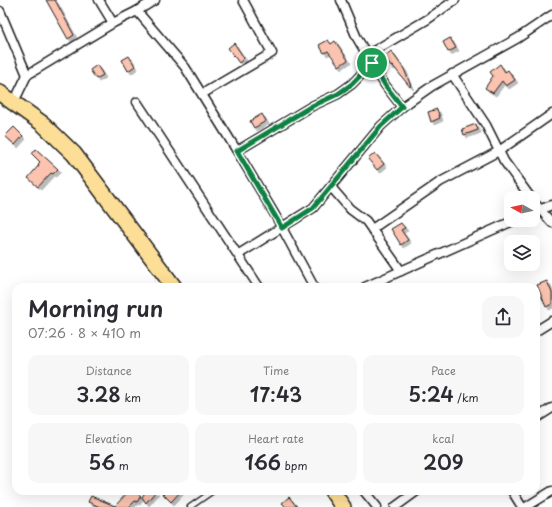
<!DOCTYPE html>
<html lang="en">
<head>
<meta charset="utf-8">
<style>
	body { margin:0; font-family:"Playpen Sans",sans-serif; background:#f7f7f7; color:#2b2b33; height:100vh; display:flex; flex-direction:column; font-size:15px; white-space:nowrap }
	* { box-sizing:border-box; margin:0 }
	p { font-size:13px; color:#7c7c81 }
	.icon { flex:none; width:22px; height:22px; fill:none; stroke:currentColor; stroke-width:2; stroke-linecap:round; stroke-linejoin:round }
	.map { position:relative; flex:1; overflow:hidden }
	.panel { position:absolute; left:12px; top:283px; width:528px; height:212px; display:flex; flex-direction:column; background:#fff; border-radius:12px; box-shadow:0 4px 16px #0002 }
	.panel>* { flex:none }
	.needle { width:26px; rotate:278deg }
	.buttons { position:absolute; left:504px; top:191px; display:grid; gap:8px }
	.buttons a { display:grid; place-items:center; width:36px; height:36px; border-radius:8px; background:#fff; box-shadow:0 4px 16px #0002; font-size:20px }
	.pin { position:absolute; display:grid; place-items:center; width:34px; height:34px; color:#fff; margin:-17px; border:2px solid #fff; border-radius:50%; box-shadow:0 1px 4px #0007 }
	.round { display:grid; place-items:center; flex:none; width:42px; height:42px; border-radius:12px; background:#f7f7f7 }
	.head { display:flex; align-items:center; justify-content:space-between; height:68px; padding:0 16px }
	h1 { font-size:22px; font-weight:600; line-height:30px }
	.figures { display:grid; grid-template-columns:repeat(3,1fr); gap:6px; height:68px; padding:4px 16px }
	.figures div { display:grid; align-content:center; border-radius:10px; background:#f7f7f7; text-align:center }
	.figures b { font-size:20px; font-weight:600 }
	.figures small { font-size:11px; font-weight:400 }
	.figures p { font-size:11px }
	.map>svg:first-child { display:block }
</style>
</head>
<body>
<div class="map">
<svg width="552" height="507" viewBox="0 0 552 507">
	<defs>
		<filter id="shadow"><feDropShadow dx="3" dy="3" stdDeviation="0" flood-color="#0004"/></filter>
	</defs>
	<rect width="100%" height="100%" fill="#fff"/>
	<filter id="ink" filterUnits="userSpaceOnUse"><feTurbulence type="fractalNoise" baseFrequency=".025" numOctaves="2"/><feDisplacementMap in="SourceGraphic" scale="8" xChannelSelector="R" yChannelSelector="G"/><feConvolveMatrix kernelMatrix="1 2 1 2 8 2 1 2 1" color-interpolation-filters="sRGB"/></filter>
	<g filter="url(#ink)">
		<g fill="#fbc3b0" stroke="#1c1c1c" filter="url(#shadow)">
			<path d="M46,0H55L74,35L68,39Z"/>
			<path d="M450,38L456,48L448,52L443,42Z"/>
			<path d="M328,40L331,44L335,41L348,60L339,66L328,51L324,53L319,45Z"/>
			<path d="M234,43L244,58L239,63L228,48Z"/>
			<path d="M391,51L404,69L411,86L410,87L393,66L391,67L384,57Z"/>
			<path d="M129,56L135,66L128,71L122,60Z"/>
			<path d="M500,64L505,72L508,70L515,80L506,86L502,81L493,93L485,88L493,76L490,72Z"/>
			<path d="M97,65L103,75L96,79L90,70Z"/>
			<path d="M437,109L440,118L431,122L428,112Z"/>
			<path d="M262,114L266,121L254,128L250,121Z"/>
			<path d="M476,124L478,130L464,135L462,129Z"/>
			<path d="M14,127L23,136L15,145L5,136Z"/>
			<path d="M36,149L58,169L53,174L51,173L38,187L28,178L39,165L38,164L40,162L32,154Z"/>
			<path d="M375,153L384,164L377,170L368,159Z"/>
			<path d="M401,223L405,228L401,230L408,240L401,245L391,229Z"/>
			<path d="M547,281L552,293V304L546,307L537,285Z"/>
			<path d="M129,491H134L141,496L137,502L135,501L129,507H100L88,502L91,496L115,506Z"/>
			<path d="M146,491H156L146,503L142,497Z"/>
			<path d="M160,491H181L171,502Z"/>
			<path d="M289,497L297,507H286L282,503Z"/>
		</g>
		<g fill="none" stroke-linecap="round" stroke-linejoin="round">
			<g stroke="#1c1c1c" stroke-width="7">
				<path id="lane" d="M190,507L213,491"/>
			</g>
			<g stroke="#1c1c1c" stroke-width="11">
				<g id="street">
					<path d="M99,0L113,23"/>
					<path d="M341,0L357,38L385,85L402,107"/>
					<path d="M0,11L27,75"/>
					<path d="M137,11L185,67L237,151L275,215L314,287"/>
					<path d="M367,55L428,19L455,0"/>
					<path d="M452,74L486,125L504,161L531,198"/>
					<path d="M202,94L272,53L243,0"/>
					<path d="M14,102L27,75L113,23L137,11L155,0"/>
					<path d="M137,102L259,287"/>
					<path d="M237,151L312,106L338,94L352,84L372,63"/>
					<path d="M331,187L350,209L366,221L401,271"/>
					<path d="M533,201L552,223"/>
					<path d="M533,212L552,205"/>
					<path d="M372,229L440,182L499,151L552,114"/>
					<path d="M239,254L313,208L381,126L402,107L432,86L518,38L552,15"/>
					<path d="M365,287L515,220"/>
					<path d="M536,331L552,321"/>
					<path d="M536,418L552,408"/>
					<path d="M364,491L377,507"/>
					<path d="M512,491L522,507"/>
					<path d="M395,507L417,491"/>
					<path d="M526,507L552,491"/>
				</g>
			</g>
			<g stroke="#1c1c1c" stroke-width="18">
				<g id="highway">
					<path d="M0,93L43,124L74,154L174,287"/>
					<path d="M332,491L343,507"/>
				</g>
			</g>
			<path stroke="#1c1c1c" stroke-width="1.5" stroke-dasharray="3 3" stroke-linecap="butt" d="M153,287L155,281"/>
			<use href="#lane" stroke="#fff" stroke-width="4"/>
			<use href="#street" stroke="#fff" stroke-width="8"/>
			<use href="#highway" stroke="#fcde96" stroke-width="15"/>
		</g>
	</g>
	<g fill="none" stroke-linecap="round" stroke-linejoin="round" filter="url(#ink)">
		<g stroke="#fff" stroke-width="8">
			<path id="route" d="M372,63L385,85L402,107L381,126L313,208L282,228L237,151L312,106L338,94L352,84Z"/>
		</g>
		<use href="#route" stroke="#0b8043" stroke-width="5"/>
	</g>
</svg>
<div class="buttons">
<a><svg class="needle" viewBox="-14 -14 28 28"><path d="M0-13l5 13h-10z" fill="#e53935"/><path d="M0 13l5-13h-10z" fill="#7c7c81"/></svg></a>
<a><svg class="icon" aria-label="layers" viewBox="0 0 24 24"><path d="M12 4l9 5-9 5-9-5zM3 14l9 5 9-5"/></svg></a>
</div>
<div class="pin" style="left:372px;top:63px;background:#1e9e55"><svg class="icon" aria-label="arrive" viewBox="0 0 24 24"><path d="M6 21V4h12l-3 4 3 4H6"/></svg></div>
<section class="panel">
<div class="head"><div><h1>Morning run</h1><p>07:26 · 8 × 410 m</p></div><a class="round"><svg class="icon" aria-label="share" viewBox="0 0 24 24"><path d="M12 15V3M7 8l5-5 5 5M5 13v7h14v-7"/></svg></a></div>
<div class="figures">
<div><p>Distance</p><b>3.28<small> km</small></b></div>
<div><p>Time</p><b>17:43</b></div>
<div><p>Pace</p><b>5:24<small> /km</small></b></div>
</div>
<div class="figures">
<div><p>Elevation</p><b>56<small> m</small></b></div>
<div><p>Heart rate</p><b>166<small> bpm</small></b></div>
<div><p>kcal</p><b>209</b></div>
</div>
</section>
</div>
</body>
</html>
